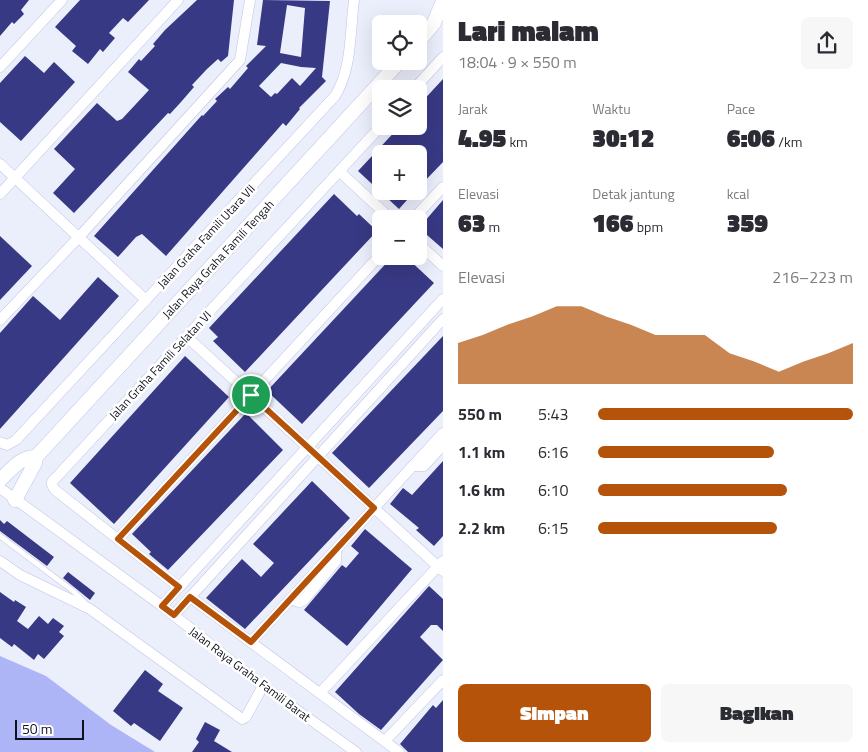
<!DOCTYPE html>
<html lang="id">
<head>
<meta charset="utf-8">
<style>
	body { margin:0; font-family:"Titillium Web",sans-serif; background:#f7f7f7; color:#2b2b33; height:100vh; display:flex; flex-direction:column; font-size:19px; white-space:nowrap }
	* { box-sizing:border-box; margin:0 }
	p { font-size:16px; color:#7c7c81 }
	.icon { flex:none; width:28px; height:28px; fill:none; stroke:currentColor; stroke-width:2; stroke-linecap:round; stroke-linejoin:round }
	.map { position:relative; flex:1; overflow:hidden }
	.sheet { display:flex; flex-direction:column; background:#fff; width:425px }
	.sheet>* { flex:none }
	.tools { position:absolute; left:372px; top:15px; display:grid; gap:10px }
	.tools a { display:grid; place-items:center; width:55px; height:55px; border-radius:8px; background:#fff; box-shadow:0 5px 20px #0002; font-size:25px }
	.scale { position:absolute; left:15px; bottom:12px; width:69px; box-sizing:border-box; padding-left:5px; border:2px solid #0f111c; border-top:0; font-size:14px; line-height:18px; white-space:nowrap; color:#0f111c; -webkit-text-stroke:4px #fff; paint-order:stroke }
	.pin { position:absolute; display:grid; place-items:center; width:42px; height:42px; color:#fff; margin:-21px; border:2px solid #fff; border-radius:50%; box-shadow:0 1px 5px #0007 }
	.round { display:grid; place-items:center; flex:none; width:52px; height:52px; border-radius:8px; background:#f7f7f7 }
	.headline { display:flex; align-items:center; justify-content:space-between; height:85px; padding:0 15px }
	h1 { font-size:28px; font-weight:800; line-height:38px }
	.stats { display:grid; grid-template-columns:repeat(3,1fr); gap:8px; height:85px; padding:5px 15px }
	.stats div { display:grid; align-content:center }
	.stats b { font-size:25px; font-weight:800 }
	.stats small { font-size:14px; font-weight:400 }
	.stats p { font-size:14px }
	.chart { height:140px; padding:10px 15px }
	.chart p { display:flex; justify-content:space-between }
	.chart svg { width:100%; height:90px; margin-top:5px; fill:#b45309; opacity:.7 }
	.cta { display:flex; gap:10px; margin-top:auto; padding:10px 15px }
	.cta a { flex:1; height:58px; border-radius:8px; background:#b45309; color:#fff; font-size:20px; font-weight:800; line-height:58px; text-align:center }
	.cta a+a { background:#f7f7f7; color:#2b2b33 }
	ul { padding:0 15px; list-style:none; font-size:16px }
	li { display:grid; grid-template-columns:80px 60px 1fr; align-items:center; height:38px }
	li i { height:12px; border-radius:6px; background:#b45309 }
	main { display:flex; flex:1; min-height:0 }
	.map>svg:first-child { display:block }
</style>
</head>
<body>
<main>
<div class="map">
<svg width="443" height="752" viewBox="0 0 443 752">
	<rect width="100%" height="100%" fill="#ebeefb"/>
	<path fill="#adb5f6" d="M0,656L46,676L111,725L155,752H0Z"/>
	<g fill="#383984" fill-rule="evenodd">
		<path d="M0,0H29L21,10L24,14L14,24L12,22L0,36Z"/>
		<path d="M80,0H149L128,22L123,18L109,33L115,38L103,52L100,49L88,64L72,51L76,46L55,27Z"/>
		<path d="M197,0H234L228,56L221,62L218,59L207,69L192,85L194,87L181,102L170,114L168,113L74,213L53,193L75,169L54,149L97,103L117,121L122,119L149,90L128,72L139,59L141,61L155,46L153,44L165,30Z"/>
		<path d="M263,0L330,1L322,77L326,81L299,108L300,109L286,126L283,123L166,256L142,234L136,237L118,257L94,236L202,115L203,116L217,101L215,99L228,87L230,89L248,68L246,66L266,46L257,45ZM287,5L305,8L301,57L280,53ZM281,63L301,67L316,68L300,86L292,78L277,94L275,93L271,97L259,86Z"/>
		<path d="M25,56L44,73L54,62L75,82L21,141L0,122V83Z"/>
		<path d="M443,79V162L419,187V154H381V191H415L399,209L358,171L400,126H419V105Z"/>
		<path d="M334,194L357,216L359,214L377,231L245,372L213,341L218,337L209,328Z"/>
		<path d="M443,200V249L419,228Z"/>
		<path d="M0,236L32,266L0,300Z"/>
		<path d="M393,256H405L434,283L302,424L267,391Z"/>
		<path d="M98,277L119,296L0,429V333L33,296L60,320Z"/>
		<path d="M443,336V411L369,488L332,453Z"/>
		<path d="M185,356L229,397L114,524L70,483Z"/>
		<path d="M246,413L283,450L168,570L149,554L151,552L132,534Z"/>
		<path d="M443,461V536L434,546L416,530L419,528L390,504L403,488L412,495Z"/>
		<path d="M312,481L350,518L245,629L206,598L242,559L261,577L274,563L253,544Z"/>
		<path d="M0,520L4,524L7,521L54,557L47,566L0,531Z"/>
		<path d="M365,529L412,569L347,646L304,610L342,565L346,568L359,553L351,546Z"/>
		<path d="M68,572L95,593L90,600L63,578Z"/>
		<path d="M429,586L443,599V631L437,625H431L420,637L443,660L381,730L359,714L335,692Z"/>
		<path d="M0,592L14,602L15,600L26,607L17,621L28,629L39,616L48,624L53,618L64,626L59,632L64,636L44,659L38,654L34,660L14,644L12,647L0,638Z"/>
		<path d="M145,670L163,684L158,691L183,708L160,741L134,723L131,726L113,711Z"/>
		<path d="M443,700V752H408L400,744L433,705L436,708Z"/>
		<path d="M205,722L220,730L214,741L232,752H192L199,742L196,739Z"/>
	</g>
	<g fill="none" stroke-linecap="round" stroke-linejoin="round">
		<g stroke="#bfc4e4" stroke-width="6">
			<path id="lane" d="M0,536L73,591L84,602"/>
		</g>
		<g stroke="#bfc4e4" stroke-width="11">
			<g id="street">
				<path d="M0,67L62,0"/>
				<path d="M414,89L443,57"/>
				<path d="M0,164L146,300"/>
				<path d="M340,172L391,219"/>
				<path d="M0,194L178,0"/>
				<path d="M413,219L443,187"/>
				<path d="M419,244L443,266"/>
				<path d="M0,320L79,237L240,60L250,0"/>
				<path d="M187,337L443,571"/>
				<path d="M0,442L7,445L16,440L335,96C352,69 350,32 354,0"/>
				<path d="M413,466H424L443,445"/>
				<path d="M0,488L162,606L263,686L356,752"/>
				<path d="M118,539L381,254"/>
				<path d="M0,561L20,575L90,609L242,719L246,717L263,686"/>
				<path d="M179,587L55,490L52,485V482L381,126"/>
				<path d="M190,597L399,752"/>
				<path d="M290,599L299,602L304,600L336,561V550"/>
				<path d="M162,606L443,299"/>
				<path d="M174,615L443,319"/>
				<path d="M251,642L443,433"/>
				<path d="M320,693L443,561"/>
				<path d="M385,741L443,680"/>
			</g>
		</g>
		<g stroke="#bfc4e4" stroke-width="15">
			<g id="secondary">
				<path d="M419,41L434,23L443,1"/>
				<path d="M0,480C11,470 21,456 36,457"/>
				<path d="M15,500L35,463L36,457L400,61"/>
			</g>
		</g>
		<use href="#lane" stroke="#fff" stroke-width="5"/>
		<use href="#street" stroke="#fff" stroke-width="10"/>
		<use href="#secondary" stroke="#fff" stroke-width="14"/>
	</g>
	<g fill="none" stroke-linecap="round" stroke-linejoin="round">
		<g stroke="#fff" stroke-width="10">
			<path id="route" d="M251,395L374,508L251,642L190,597L174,615L162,606L179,587L118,539Z"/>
		</g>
		<use href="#route" stroke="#b45309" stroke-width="6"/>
	</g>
	<g text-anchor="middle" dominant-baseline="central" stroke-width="5" stroke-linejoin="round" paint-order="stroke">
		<g font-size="12" fill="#0f111c" stroke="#fff">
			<text transform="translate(206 236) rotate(-47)">Jalan Graha Famili Utara VII</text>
			<text transform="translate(218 259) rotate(-47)">Jalan Raya Graha Famili Tengah</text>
			<text transform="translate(160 365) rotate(-47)">Jalan Graha Famili Selatan VI</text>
			<text transform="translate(250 674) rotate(37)">Jalan Raya Graha Famili Barat</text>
		</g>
	</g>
</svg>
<div class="tools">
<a><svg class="icon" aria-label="locate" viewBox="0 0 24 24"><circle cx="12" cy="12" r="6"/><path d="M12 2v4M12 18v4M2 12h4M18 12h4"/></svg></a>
<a><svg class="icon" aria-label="layers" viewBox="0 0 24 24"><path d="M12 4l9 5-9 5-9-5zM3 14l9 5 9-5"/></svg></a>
<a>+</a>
<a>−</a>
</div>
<div class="scale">50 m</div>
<div class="pin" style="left:251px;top:395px;background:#1e9e55"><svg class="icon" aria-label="arrive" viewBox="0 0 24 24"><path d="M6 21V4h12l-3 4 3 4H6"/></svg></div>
</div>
<section class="sheet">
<div class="headline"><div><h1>Lari malam</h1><p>18:04 · 9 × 550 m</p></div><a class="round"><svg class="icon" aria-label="share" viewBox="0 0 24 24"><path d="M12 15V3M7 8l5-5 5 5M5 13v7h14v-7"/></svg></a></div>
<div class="stats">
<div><p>Jarak</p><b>4.95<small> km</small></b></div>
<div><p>Waktu</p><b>30:12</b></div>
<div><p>Pace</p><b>6:06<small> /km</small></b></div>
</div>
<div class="stats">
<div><p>Elevasi</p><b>63<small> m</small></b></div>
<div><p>Detak jantung</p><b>166<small> bpm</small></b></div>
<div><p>kcal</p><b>359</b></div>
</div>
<div class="chart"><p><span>Elevasi</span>216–223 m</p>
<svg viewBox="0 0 160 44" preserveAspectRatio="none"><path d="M0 44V24L10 20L20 15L30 11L40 6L50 6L60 11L70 15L80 20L90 20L100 20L110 29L120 33L130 38L140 33L150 29L160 24V44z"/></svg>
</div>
<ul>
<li><b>550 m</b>5:43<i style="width:100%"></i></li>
<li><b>1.1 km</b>6:16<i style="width:69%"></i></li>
<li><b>1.6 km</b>6:10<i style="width:74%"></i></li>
<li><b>2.2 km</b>6:15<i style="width:70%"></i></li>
</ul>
<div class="cta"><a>Simpan</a><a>Bagikan</a></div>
</section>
</main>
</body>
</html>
